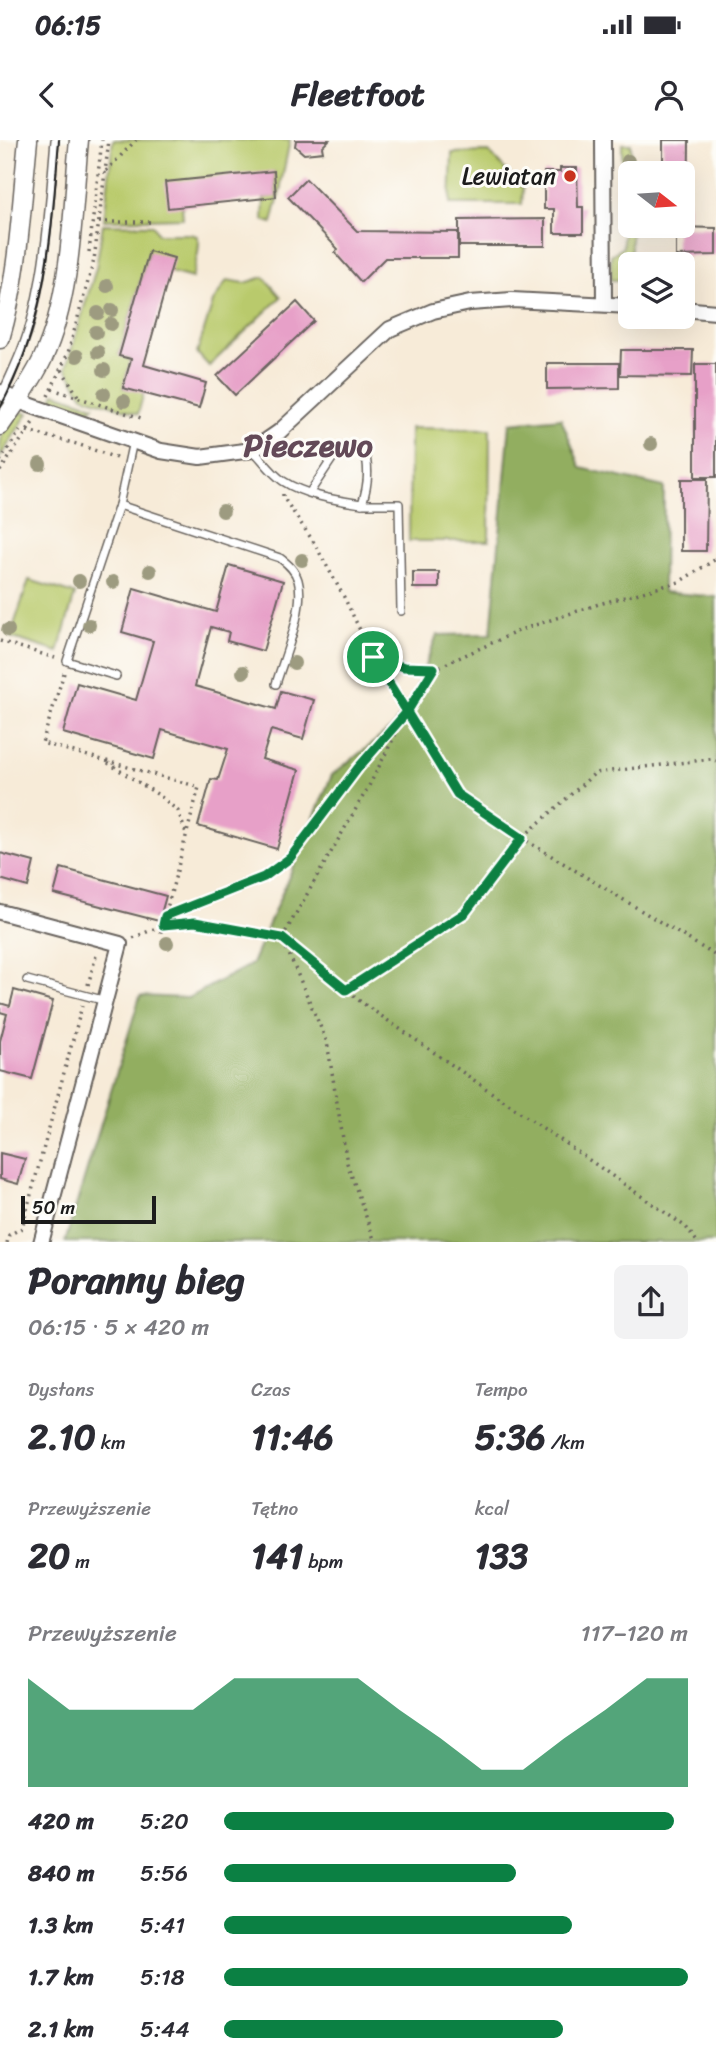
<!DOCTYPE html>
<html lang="pl">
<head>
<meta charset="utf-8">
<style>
	body { margin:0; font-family:Sriracha,sans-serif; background:#f2f2f3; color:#2b2b33; height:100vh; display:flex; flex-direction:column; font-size:26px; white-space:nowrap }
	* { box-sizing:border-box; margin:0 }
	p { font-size:23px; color:#7c7c81 }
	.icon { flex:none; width:38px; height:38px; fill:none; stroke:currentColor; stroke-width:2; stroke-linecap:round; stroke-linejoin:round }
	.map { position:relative; height:1102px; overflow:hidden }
	.sheet { display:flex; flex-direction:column; background:#fff; flex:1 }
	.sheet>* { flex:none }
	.needle { width:46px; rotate:107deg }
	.controls { position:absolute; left:618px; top:21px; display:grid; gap:14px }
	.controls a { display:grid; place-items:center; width:77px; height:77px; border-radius:10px; background:#fff; box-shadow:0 7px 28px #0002; font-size:35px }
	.scale { position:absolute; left:21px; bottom:18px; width:135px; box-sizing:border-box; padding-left:7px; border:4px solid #1c1c1c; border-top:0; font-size:19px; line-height:24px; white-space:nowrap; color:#1c1c1c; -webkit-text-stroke:5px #fdfcf7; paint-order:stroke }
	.pin { position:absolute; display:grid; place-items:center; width:60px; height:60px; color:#fff; margin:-30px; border:4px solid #fff; border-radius:50%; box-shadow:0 2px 7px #0007 }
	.round { display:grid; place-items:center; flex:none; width:74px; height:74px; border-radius:10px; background:#f2f2f3 }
	.overview { display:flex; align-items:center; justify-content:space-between; height:119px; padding:0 28px }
	h1 { font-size:38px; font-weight:800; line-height:52px }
	.metrics { display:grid; grid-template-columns:repeat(3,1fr); gap:10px; height:119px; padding:7px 28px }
	.metrics div { display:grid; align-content:center }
	.metrics b { font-size:35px; font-weight:800 }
	.metrics small { font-size:19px; font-weight:400 }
	.metrics p { font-size:19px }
	.chart { height:196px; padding:14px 28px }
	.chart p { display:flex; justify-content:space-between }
	.chart svg { width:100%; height:126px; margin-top:7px; fill:#0b8043; opacity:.7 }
	ul { padding:0 28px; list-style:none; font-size:23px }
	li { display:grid; grid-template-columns:112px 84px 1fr; align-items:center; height:52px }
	li i { height:18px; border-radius:9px; background:#0b8043 }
	.status { display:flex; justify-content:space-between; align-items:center; height:49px; padding:0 35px; background:#fff; direction:ltr }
	.status svg { height:19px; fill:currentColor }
	header { display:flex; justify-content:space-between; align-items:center; height:91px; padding:0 28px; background:#fff; font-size:32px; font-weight:800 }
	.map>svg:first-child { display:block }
</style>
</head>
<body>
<div class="status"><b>06:15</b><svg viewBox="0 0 49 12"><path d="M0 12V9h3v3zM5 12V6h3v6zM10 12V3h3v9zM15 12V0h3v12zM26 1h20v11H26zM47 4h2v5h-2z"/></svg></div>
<header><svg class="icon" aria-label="back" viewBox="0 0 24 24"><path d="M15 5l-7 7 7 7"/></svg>Fleetfoot<svg class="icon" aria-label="person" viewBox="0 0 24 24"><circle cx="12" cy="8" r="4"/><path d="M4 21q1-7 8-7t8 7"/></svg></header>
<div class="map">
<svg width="716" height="1103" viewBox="0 0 716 1103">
	<rect width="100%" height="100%" fill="#fdfcf7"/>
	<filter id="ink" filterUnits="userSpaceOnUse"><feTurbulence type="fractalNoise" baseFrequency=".0143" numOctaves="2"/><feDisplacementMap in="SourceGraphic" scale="14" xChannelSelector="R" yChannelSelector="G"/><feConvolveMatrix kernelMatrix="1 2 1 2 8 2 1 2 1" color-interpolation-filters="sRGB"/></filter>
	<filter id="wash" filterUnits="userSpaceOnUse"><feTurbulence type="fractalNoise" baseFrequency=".00686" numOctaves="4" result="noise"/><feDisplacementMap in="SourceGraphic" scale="28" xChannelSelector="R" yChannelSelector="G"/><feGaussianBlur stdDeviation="1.57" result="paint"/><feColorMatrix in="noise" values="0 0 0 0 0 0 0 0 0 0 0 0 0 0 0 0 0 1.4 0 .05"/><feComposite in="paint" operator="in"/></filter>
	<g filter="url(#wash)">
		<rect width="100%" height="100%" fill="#f7ebd8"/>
		<g fill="#b9ca6c" stroke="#6a7344" stroke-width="2">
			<path d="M113,0H290L281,44L282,49L280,51L272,83L263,80L264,58L276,56L274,32L182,66L183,78L104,80Z"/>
			<path d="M622,4H631V124L630,140H611V115L623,107Z"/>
			<path d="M489,12L523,49L522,64H450L452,13Z"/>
			<path d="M103,84L153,85L158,94H190L197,96L199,103L198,113L192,138L170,132L149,112L119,215L131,220L123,248L144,252L138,274L83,256L66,228L96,128Z"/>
			<path d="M264,137L281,157L209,226L197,213L213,162L227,140L245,143Z"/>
			<path d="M55,253L94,266L85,275L50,263Z"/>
			<path d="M23,272L28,273L0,317C0,298 2,279 23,272Z"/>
			<path d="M410,288L490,289L489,401H409Z"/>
			<path d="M29,440L75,454L58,512L10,497Z"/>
		</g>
		<path fill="#92ae60" stroke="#57653e" stroke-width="2" d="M561,278L581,328L664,347L663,452L716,457V1102H65L140,856L188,858L252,824L332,635L393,587L415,552L437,495L491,494L510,283Z"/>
		<g id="blocks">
			<g fill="#e7a0c8">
				<path d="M296,0H329L322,7L323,12L304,14L295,6Z"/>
				<path d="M663,0H689L688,85H682V33H663Z"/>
				<path d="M560,28H577L578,67H583V93H554V69H544V32H560Z"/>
				<path d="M274,31L276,57L168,68L165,42Z"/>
				<path d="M306,39L357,91L458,92V118H385L361,142L335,113L338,109L288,57Z"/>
				<path d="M545,79V106H459V80Z"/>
				<path d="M676,87L716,88V115L676,116Z"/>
				<path d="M149,111L174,118L144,225L206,243L199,268L123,248L131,219L119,216Z"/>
				<path d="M297,162L314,181L235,255L217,236Z"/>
				<path d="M621,210H693L692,236L620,235Z"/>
				<path d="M547,223H619V248L547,249Z"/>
				<rect x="695" y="224" width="21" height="113"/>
				<path d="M681,339H707L706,411H681Z"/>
				<path d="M229,425L283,441L263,511L227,501L229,492L211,487L195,546L276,569L281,551L314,560L303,599L271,590L262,619L299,630L277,709L198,686L211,639L218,640L228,609L162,590L154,619L63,593L77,543L136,560L153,501L122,492L134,448L216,472Z"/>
				<rect x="413" y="432" width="26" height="16"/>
				<path d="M0,713L34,722L28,747L0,739Z"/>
				<path d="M61,728L166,756L159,781L54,754Z"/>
				<path d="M14,850L53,861L32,939L0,931V901L7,874L0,872V863L10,866Z"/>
				<path d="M0,1013L25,1019L18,1044L0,1039Z"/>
			</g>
		</g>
	</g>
	<g filter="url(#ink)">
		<use href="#blocks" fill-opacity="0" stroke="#69645e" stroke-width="2"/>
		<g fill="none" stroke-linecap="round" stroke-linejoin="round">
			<g stroke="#69645e" stroke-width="10">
				<g id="service">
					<path d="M2,254C14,228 27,201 33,173C47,117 50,57 55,0"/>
					<path d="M253,310C262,319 272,334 283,341C306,356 336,360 362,364C368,346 370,325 363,307H340L310,352"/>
					<path d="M362,364H399L401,471"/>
					<path d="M119,365L280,418C288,424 295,430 298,440C306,467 284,517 276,544"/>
					<path d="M116,536L67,521L119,365L133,301"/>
					<path d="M27,840L106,861"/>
				</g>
			</g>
			<g stroke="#69645e" stroke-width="18">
				<g id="minor">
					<path d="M603,0L604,164"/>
					<path d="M682,169L716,172"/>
					<path d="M0,252L18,261L161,311L200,317L237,312L253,310L279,292L390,189L433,171L470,163L512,160L630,166"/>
					<path d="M0,772L120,804L41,1103"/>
				</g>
			</g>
			<g stroke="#69645e" stroke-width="21">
				<g id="tertiary">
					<path d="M0,199C19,135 21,67 28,0"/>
					<path d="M0,286C15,264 32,242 43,218C73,153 72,70 79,0"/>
				</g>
			</g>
			<g stroke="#69645e" stroke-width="3.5" stroke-dasharray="2 5" stroke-linecap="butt">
				<path d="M106,31L136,0"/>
				<path d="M99,82H153"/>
				<path d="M89,112L102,0"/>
				<path d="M62,230L78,256"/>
				<path d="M52,249L141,278"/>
				<path d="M48,256L68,213L94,120L109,0"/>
				<path d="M27,291L77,304L119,319"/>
				<path d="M0,321L20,291"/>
				<path d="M0,331L34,281"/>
				<path d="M283,354V357L313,401L344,457L373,517L404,527L434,529"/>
				<path d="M0,501L55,518"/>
				<path d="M373,517L457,654L522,698L716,816"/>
				<path d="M64,533L42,603L199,647L160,795"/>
				<path d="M108,623L160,656L178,671L186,693"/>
				<path d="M165,776L264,737L290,718L358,628L404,576"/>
				<path d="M133,798L163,785L195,782L282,798L361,862L686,1087L698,1103"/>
				<path d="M88,845L97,812"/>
				<path d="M346,850L465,773L522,698L595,633L711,619L716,621"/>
				<path d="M7,1103L9,1095L22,1088L82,866"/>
				<path d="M371,1103L374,1099L347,1023L327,902L282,798L370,644L407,572L434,529L523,489L599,464L679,442L716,419"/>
			</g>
			<use href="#service" stroke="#fff" stroke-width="7"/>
			<use href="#minor" stroke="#fff" stroke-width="14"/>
			<use href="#tertiary" stroke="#fff" stroke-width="18"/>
			<path stroke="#1c1c1c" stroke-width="2" d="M0,268C47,182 51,95 59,0"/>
		</g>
		<g fill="#9d9b80">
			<circle cx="628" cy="21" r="7"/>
			<circle cx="107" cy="146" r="7"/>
			<circle cx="112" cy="170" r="7"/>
			<circle cx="98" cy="173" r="7"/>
			<circle cx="111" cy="184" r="7"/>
			<circle cx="96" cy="192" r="7"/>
			<circle cx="98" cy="212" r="7"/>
			<circle cx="77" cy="216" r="7"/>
			<circle cx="104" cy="230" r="7"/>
			<circle cx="104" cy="254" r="7"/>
			<circle cx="124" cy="261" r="7"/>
			<circle cx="651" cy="304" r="7"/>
			<circle cx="40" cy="324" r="7"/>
			<circle cx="223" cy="371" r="7"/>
			<circle cx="302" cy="420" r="7"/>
			<circle cx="150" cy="431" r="7"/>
			<circle cx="79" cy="441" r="7"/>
			<circle cx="113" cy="442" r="7"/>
			<circle cx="89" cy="485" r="7"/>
			<circle cx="8" cy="490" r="7"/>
			<circle cx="294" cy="523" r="7"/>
			<circle cx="243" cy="532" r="7"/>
			<circle cx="167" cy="803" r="7"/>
		</g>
	</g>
	<g fill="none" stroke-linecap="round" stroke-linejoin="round" filter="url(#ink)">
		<g stroke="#fff" stroke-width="14">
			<path id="route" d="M373,517L407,572L358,628L290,718L264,737L165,776L163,785L195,782L282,798L346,850L465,773L522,698L457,654L407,572L434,528L404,527L373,517"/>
		</g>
		<use href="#route" stroke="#0b8043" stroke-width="9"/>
	</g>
	<circle fill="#c8321e" stroke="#fdfcf7" stroke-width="2.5" cx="570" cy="36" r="7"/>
	<g text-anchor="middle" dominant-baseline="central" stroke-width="6" stroke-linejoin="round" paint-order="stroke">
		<g font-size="24" fill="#1c1c1c" stroke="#fdfcf7" text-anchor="end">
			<text x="556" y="36">Lewiatan</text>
		</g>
		<g font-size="32" font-weight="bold" fill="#634a58" stroke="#fdfcf7">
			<text x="308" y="305">Pieczewo</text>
		</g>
	</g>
</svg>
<div class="controls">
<a><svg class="needle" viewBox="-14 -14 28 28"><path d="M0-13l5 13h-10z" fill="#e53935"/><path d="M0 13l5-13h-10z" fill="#7c7c81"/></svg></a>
<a><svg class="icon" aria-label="layers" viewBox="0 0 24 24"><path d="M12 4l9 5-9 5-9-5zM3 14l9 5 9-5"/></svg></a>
</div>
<div class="scale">50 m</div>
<div class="pin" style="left:373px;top:517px;background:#1e9e55"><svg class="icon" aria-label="arrive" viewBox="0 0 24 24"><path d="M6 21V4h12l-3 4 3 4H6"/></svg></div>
</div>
<section class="sheet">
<div class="overview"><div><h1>Poranny bieg</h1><p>06:15 · 5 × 420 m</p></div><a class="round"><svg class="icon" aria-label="share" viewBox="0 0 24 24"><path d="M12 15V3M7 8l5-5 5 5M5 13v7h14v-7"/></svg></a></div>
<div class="metrics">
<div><p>Dystans</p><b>2.10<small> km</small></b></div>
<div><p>Czas</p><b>11:46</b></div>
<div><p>Tempo</p><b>5:36<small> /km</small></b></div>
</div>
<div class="metrics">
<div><p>Przewyższenie</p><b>20<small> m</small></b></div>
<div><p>Tętno</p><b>141<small> bpm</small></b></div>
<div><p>kcal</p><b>133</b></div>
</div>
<div class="chart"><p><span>Przewyższenie</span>117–120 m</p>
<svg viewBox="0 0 160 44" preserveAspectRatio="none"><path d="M0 44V6L10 17L20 17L30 17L40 17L50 6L60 6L70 6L80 6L90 17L100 27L110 38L120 38L130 27L140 17L150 6L160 6V44z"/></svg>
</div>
<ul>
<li><b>420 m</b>5:20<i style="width:97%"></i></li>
<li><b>840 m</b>5:56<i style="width:63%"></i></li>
<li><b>1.3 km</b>5:41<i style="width:75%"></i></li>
<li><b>1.7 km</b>5:18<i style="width:100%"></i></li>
<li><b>2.1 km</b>5:44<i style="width:73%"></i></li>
</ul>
</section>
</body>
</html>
